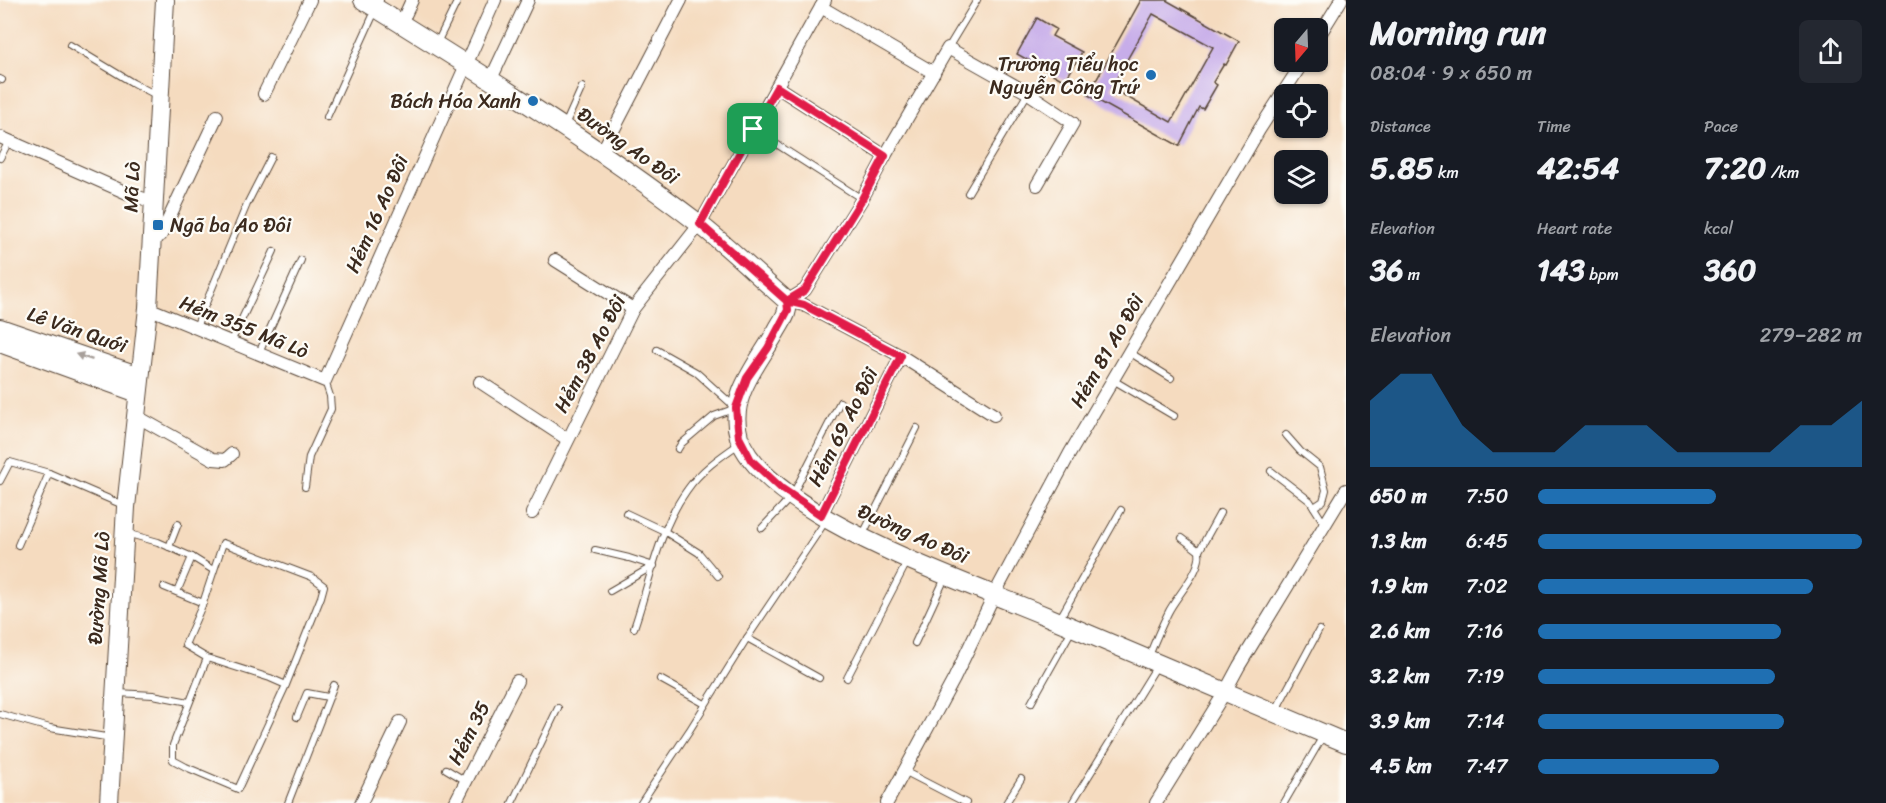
<!DOCTYPE html>
<html lang="en">
<head>
<meta charset="utf-8">
<style>
	body { margin:0; font-family:Sriracha,sans-serif; background:#242831; color:#f1f3f6; height:100vh; display:flex; flex-direction:column; font-size:22px; white-space:nowrap }
	* { box-sizing:border-box; margin:0 }
	p { font-size:20px; color:#9ea1a6 }
	.icon { flex:none; width:33px; height:33px; fill:none; stroke:currentColor; stroke-width:2; stroke-linecap:round; stroke-linejoin:round }
	.map { position:relative; flex:1; overflow:hidden }
	.drawer { display:flex; flex-direction:column; background:#171b24; width:540px }
	.drawer>* { flex:none }
	.needle { width:39px; rotate:199deg }
	.tools { position:absolute; left:1274px; top:18px; display:grid; gap:12px }
	.tools a { display:grid; place-items:center; width:54px; height:54px; border-radius:9px; background:#171b24; box-shadow:0 2px 4px #0004; font-size:30px }
	.pin { position:absolute; display:grid; place-items:center; width:51px; height:51px; color:#fff; margin:-26px; border-radius:12px; box-shadow:0 3px 9px #0006 }
	.round { display:grid; place-items:center; flex:none; width:63px; height:63px; border-radius:9px; background:#242831 }
	.head { display:flex; align-items:center; justify-content:space-between; height:102px; padding:0 24px }
	h1 { font-size:33px; font-weight:700; line-height:45px }
	.metrics { display:grid; grid-template-columns:repeat(3,1fr); gap:9px; height:102px; padding:6px 24px }
	.metrics div { display:grid; align-content:center }
	.metrics b { font-size:30px; font-weight:700 }
	.metrics small { font-size:16px; font-weight:400 }
	.metrics p { font-size:16px }
	.chart { height:168px; padding:12px 24px }
	.chart p { display:flex; justify-content:space-between }
	.chart svg { width:100%; height:108px; margin-top:6px; fill:#1f6fb2; opacity:.7 }
	ul { padding:0 24px; list-style:none; font-size:20px }
	li { display:grid; grid-template-columns:96px 72px 1fr; align-items:center; height:45px }
	li i { height:15px; border-radius:8px; background:#1f6fb2 }
	main { display:flex; flex:1; min-height:0 }
	.map>svg:first-child { display:block }
</style>
</head>
<body>
<main>
<div class="map">
<svg width="1346" height="803" viewBox="0 0 1346 803">
	<rect width="100%" height="100%" fill="#fdfcf7"/>
	<filter id="ink" filterUnits="userSpaceOnUse"><feTurbulence type="fractalNoise" baseFrequency=".0167" numOctaves="2"/><feDisplacementMap in="SourceGraphic" scale="12" xChannelSelector="R" yChannelSelector="G"/><feConvolveMatrix kernelMatrix="1 2 1 2 8 2 1 2 1" color-interpolation-filters="sRGB"/></filter>
	<filter id="wash" filterUnits="userSpaceOnUse"><feTurbulence type="fractalNoise" baseFrequency=".008" numOctaves="4" result="noise"/><feDisplacementMap in="SourceGraphic" scale="24" xChannelSelector="R" yChannelSelector="G"/><feGaussianBlur stdDeviation="1.35" result="paint"/><feColorMatrix in="noise" values="0 0 0 0 0 0 0 0 0 0 0 0 0 0 0 0 0 1.4 0 .05"/><feComposite in="paint" operator="in"/></filter>
	<g filter="url(#wash)">
		<rect width="100%" height="100%" fill="#f5dbbf"/>
		<g id="blocks">
			<g fill="#c7ade9" fill-rule="evenodd">
				<path d="M1141,0H1166L1239,41L1226,65L1224,64L1213,82L1217,85L1203,109L1199,107L1179,146L1088,95ZM1153,14L1213,47L1171,122L1111,88Z"/>
				<path d="M1037,18L1056,29L1052,36L1082,52L1065,81L1017,54Z"/>
			</g>
		</g>
	</g>
	<g filter="url(#ink)">
		<use href="#blocks" fill-opacity="0" stroke="#574536" stroke-width="1.5"/>
		<g fill="none" stroke-linecap="round" stroke-linejoin="round">
			<g stroke="#574536" stroke-width="8">
				<g id="lane">
					<path d="M70,45L133,83L158,96"/>
					<path d="M436,45L458,0"/>
					<path d="M948,48L977,0"/>
					<path d="M0,79L2,80"/>
					<path d="M327,117L380,0"/>
					<path d="M565,125L582,87"/>
					<path d="M753,129L862,199"/>
					<path d="M0,158L9,141"/>
					<path d="M968,193L1028,93"/>
					<path d="M196,327L247,204L271,157"/>
					<path d="M231,342L274,251"/>
					<path d="M657,350L696,372L736,408L714,416L681,444L678,449"/>
					<path d="M1129,352L1171,378"/>
					<path d="M259,353L301,260"/>
					<path d="M1113,380L1174,416"/>
					<path d="M1286,435L1300,451L1320,467L1326,490L1323,501L1314,507"/>
					<path d="M1271,471L1310,501L1325,525"/>
					<path d="M0,481L10,462L49,473L123,505"/>
					<path d="M305,487L309,457L331,409L330,396L325,381"/>
					<path d="M626,513L664,531L699,553L718,576"/>
					<path d="M762,528L792,496L840,402"/>
					<path d="M126,533L158,542L192,557L213,570"/>
					<path d="M862,536L917,428"/>
					<path d="M18,545L49,473"/>
					<path d="M169,547L178,524"/>
					<path d="M595,550L629,558L654,566"/>
					<path d="M1199,551L1220,513"/>
					<path d="M164,587L203,603"/>
					<path d="M610,591L653,566"/>
					<path d="M177,592L192,557"/>
					<path d="M1060,618L1121,510"/>
					<path d="M634,628C650,582 658,530 687,490C700,471 720,457 739,444"/>
					<path d="M747,638L819,678"/>
					<path d="M915,643L945,578"/>
					<path d="M1149,656C1155,641 1161,627 1168,613C1176,596 1203,570 1199,551L1182,538"/>
					<path d="M207,658L173,745V760L186,767L238,789L286,685L321,597L324,586L312,577L223,543L203,603L185,645L207,658L270,678L286,685"/>
					<path d="M847,678L907,562"/>
					<path d="M660,679L705,704"/>
					<path d="M118,693L153,695L189,702"/>
					<path d="M1031,703L1073,628"/>
					<path d="M1276,710L1319,630"/>
					<path d="M0,714L50,728L112,738"/>
					<path d="M297,717L307,693L328,697"/>
					<path d="M446,769L466,781"/>
					<path d="M904,771L966,803"/>
					<path d="M288,803L334,685"/>
					<path d="M512,803L558,708"/>
					<path d="M641,803L689,731L747,638L825,522"/>
					<path d="M1006,803L1021,779"/>
					<path d="M1072,803L1158,664"/>
					<path d="M1284,803L1323,736"/>
				</g>
			</g>
			<g stroke="#574536" stroke-width="14">
				<g id="street">
					<path d="M821,7L934,73"/>
					<path d="M401,24L412,0"/>
					<path d="M1317,39L1341,0"/>
					<path d="M491,79L528,0"/>
					<path d="M777,87L885,156"/>
					<path d="M264,94L310,0"/>
					<path d="M0,137L127,193L153,202"/>
					<path d="M602,152L681,0"/>
					<path d="M151,240L161,235L217,116"/>
					<path d="M555,260L633,309"/>
					<path d="M787,301L805,290L862,199L885,156L948,48L1028,93L1073,123L1037,185"/>
					<path d="M787,301L804,305L901,356L994,415"/>
					<path d="M148,308L325,381L495,0"/>
					<path d="M480,382L567,439"/>
					<path d="M136,416L213,459L225,460L232,454"/>
					<path d="M532,513L633,309L700,224L825,0"/>
					<path d="M821,515L901,356"/>
					<path d="M361,803L400,722"/>
					<path d="M455,803L517,681"/>
					<path d="M887,803L954,679L994,595L1070,453L1259,130L1303,62"/>
					<path d="M1156,803L1225,692L1239,666L1346,490"/>
				</g>
			</g>
			<g stroke="#574536" stroke-width="20">
				<g id="secondary">
					<path d="M363,0C477,71 591,141 698,223C729,247 757,275 787,301C789,313 783,319 777,330C759,363 727,396 739,437C749,470 798,502 827,519C896,558 973,586 1046,616C1146,658 1246,701 1346,743"/>
					<path d="M0,328L140,376"/>
					<path d="M0,343L138,393"/>
					<path d="M109,803L126,507L148,308L165,0"/>
				</g>
			</g>
			<use href="#lane" stroke="#fff" stroke-width="6"/>
			<use href="#street" stroke="#fff" stroke-width="12"/>
			<use href="#secondary" stroke="#fff" stroke-width="18"/>
		</g>
		<defs><path id="oneway-solid" d="M-6-.8H1V-3.2L6.5 0L1 3.2V.8H-6Z" transform="scale(1.5)"/></defs>
		<use fill="#a79f9a" href="#oneway-solid" transform="translate(84 357) rotate(-161)"/>
	</g>
	<g fill="none" stroke-linecap="round" stroke-linejoin="round" filter="url(#ink)">
		<g stroke="#fff" stroke-width="12">
			<path id="route" d="M753,129L700,224L787,301L788,310L768,348L747,378L736,408L739,437L751,460L781,488L821,515L901,356L804,305L787,301L805,290L862,199L885,156L777,87L753,129"/>
		</g>
		<use href="#route" stroke="#e11d48" stroke-width="8"/>
	</g>
	<g fill="#1f6fb2" stroke="#fdfcf7" stroke-width="2">
		<circle cx="1151" cy="75" r="6"/>
		<circle cx="533" cy="101" r="6"/>
		<rect x="152" y="219" width="12" height="12" rx="3"/>
	</g>
	<g text-anchor="middle" dominant-baseline="central" stroke-width="4.5" stroke-linejoin="round" paint-order="stroke">
		<g font-size="20" fill="#3b2a1e" stroke="#fdfcf7" text-anchor="end">
			<text x="1139" y="64">Trường Tiểu học<tspan x="1139" dy="23">Nguyễn Công Trứ</tspan></text>
			<text x="521" y="101">Bách Hóa Xanh</text>
			<text x="170" y="225" text-anchor="start">Ngã ba Ao Đôi</text>
		</g>
		<g font-size="20" fill="#3b2a1e" stroke="#fdfcf7">
			<text transform="translate(628 146) rotate(35)">Đường Ao Đôi</text>
			<text transform="translate(132 187) rotate(-87)">Mã Lò</text>
			<text transform="translate(377 214) rotate(-66)">Hẻm 16 Ao Đôi</text>
			<text transform="translate(244 327) rotate(22)">Hẻm 355 Mã Lò</text>
			<text transform="translate(77 330) rotate(19)">Lê Văn Quới</text>
			<text transform="translate(1107 351) rotate(-60)">Hẻm 81 Ao Đôi</text>
			<text transform="translate(590 354) rotate(-62)">Hẻm 38 Ao Đôi</text>
			<text transform="translate(843 427) rotate(-63)">Hẻm 69 Ao Đôi</text>
			<text transform="translate(913 534) rotate(24)">Đường Ao Đôi</text>
			<text transform="translate(99 588) rotate(-86)">Đường Mã Lò</text>
			<text transform="translate(469 733) rotate(-63)">Hẻm 35</text>
		</g>
	</g>
</svg>
<div class="tools">
<a><svg class="needle" viewBox="-14 -14 28 28"><path d="M0-13l5 13h-10z" fill="#e53935"/><path d="M0 13l5-13h-10z" fill="#9ea1a6"/></svg></a>
<a><svg class="icon" aria-label="locate" viewBox="0 0 24 24"><circle cx="12" cy="12" r="6"/><path d="M12 2v4M12 18v4M2 12h4M18 12h4"/></svg></a>
<a><svg class="icon" aria-label="layers" viewBox="0 0 24 24"><path d="M12 4l9 5-9 5-9-5zM3 14l9 5 9-5"/></svg></a>
</div>
<div class="pin" style="left:753px;top:129px;background:#1e9e55"><svg class="icon" aria-label="arrive" viewBox="0 0 24 24"><path d="M6 21V4h12l-3 4 3 4H6"/></svg></div>
</div>
<section class="drawer">
<div class="head"><div><h1>Morning run</h1><p>08:04 · 9 × 650 m</p></div><a class="round"><svg class="icon" aria-label="share" viewBox="0 0 24 24"><path d="M12 15V3M7 8l5-5 5 5M5 13v7h14v-7"/></svg></a></div>
<div class="metrics">
<div><p>Distance</p><b>5.85<small> km</small></b></div>
<div><p>Time</p><b>42:54</b></div>
<div><p>Pace</p><b>7:20<small> /km</small></b></div>
</div>
<div class="metrics">
<div><p>Elevation</p><b>36<small> m</small></b></div>
<div><p>Heart rate</p><b>143<small> bpm</small></b></div>
<div><p>kcal</p><b>360</b></div>
</div>
<div class="chart"><p><span>Elevation</span>279–282 m</p>
<svg viewBox="0 0 160 44" preserveAspectRatio="none"><path d="M0 44V17L10 6L20 6L30 27L40 38L50 38L60 38L70 27L80 27L90 27L100 38L110 38L120 38L130 38L140 27L150 27L160 17V44z"/></svg>
</div>
<ul>
<li><b>650 m</b>7:50<i style="width:55%"></i></li>
<li><b>1.3 km</b>6:45<i style="width:100%"></i></li>
<li><b>1.9 km</b>7:02<i style="width:85%"></i></li>
<li><b>2.6 km</b>7:16<i style="width:75%"></i></li>
<li><b>3.2 km</b>7:19<i style="width:73%"></i></li>
<li><b>3.9 km</b>7:14<i style="width:76%"></i></li>
<li><b>4.5 km</b>7:47<i style="width:56%"></i></li>
</ul>
</section>
</main>
</body>
</html>
